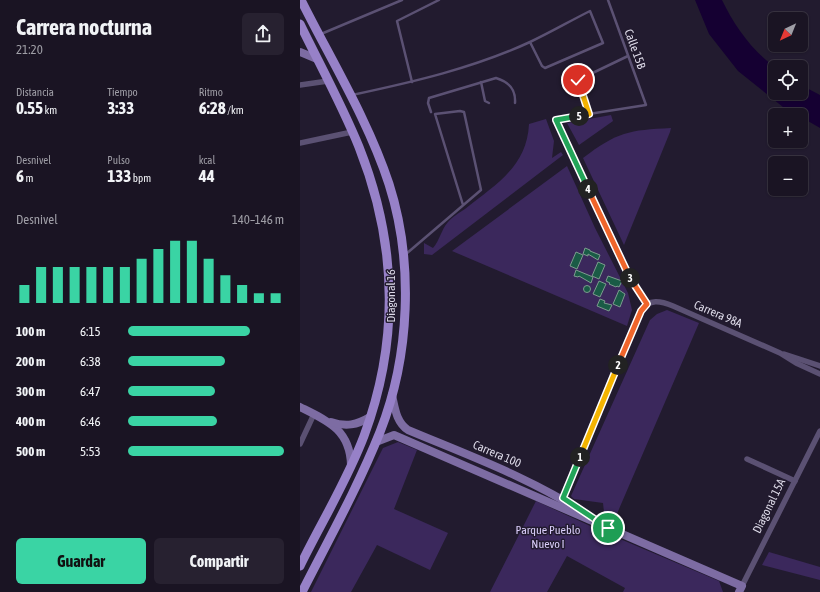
<!DOCTYPE html>
<html lang="es">
<head>
<meta charset="utf-8">
<style>
	body { margin:0; font-family:"Asap Condensed",sans-serif; background:#272130; color:#f1f3f6; height:100vh; display:flex; flex-direction:column; font-size:15px; white-space:nowrap }
	* { box-sizing:border-box; margin:0 }
	p { font-size:13px; color:#9f9ea6 }
	.icon { flex:none; width:22px; height:22px; fill:none; stroke:currentColor; stroke-width:2; stroke-linecap:round; stroke-linejoin:round }
	.map { position:relative; flex:1; overflow:hidden }
	.drawer { display:flex; flex-direction:column; background:#1a1423; width:300px }
	.drawer>* { flex:none }
	.needle { width:26px; rotate:223deg }
	.buttons { position:absolute; left:468px; top:12px; display:grid; gap:8px }
	.buttons a { display:grid; place-items:center; width:40px; height:40px; border-radius:6px; background:#1a1423; box-shadow:0 1px 3px #0004,0 0 0 1px #383341; font-size:20px }
	.pin { position:absolute; display:grid; place-items:center; width:34px; height:34px; color:#fff; margin:-17px; border:2px solid #fff; border-radius:50%; box-shadow:0 1px 4px #0007 }
	.km { position:absolute; width:20px; height:20px; margin:-10px; border-radius:50%; background:#222; color:#fff; font-size:11px; line-height:20px; text-align:center }
	.round { display:grid; place-items:center; flex:none; width:42px; height:42px; border-radius:6px; background:#272130 }
	.overview { display:flex; align-items:center; justify-content:space-between; height:68px; padding:0 16px }
	h1 { font-size:22px; font-weight:700; line-height:30px }
	.figures { display:grid; grid-template-columns:repeat(3,1fr); gap:6px; height:68px; padding:4px 16px }
	.figures div { display:grid; align-content:center }
	.figures b { font-size:17px; font-weight:700 }
	.figures small { font-size:11px; font-weight:400 }
	.figures p { font-size:11px }
	.chart { height:112px; padding:8px 16px }
	.chart p { display:flex; justify-content:space-between }
	.chart svg { width:100%; height:72px; margin-top:4px; stroke:#3ad4a4; stroke-width:6 }
	.button { display:flex; gap:8px; margin-top:auto; padding:8px 16px }
	.button a { flex:1; height:46px; border-radius:6px; background:#3ad4a4; color:#111; font-size:16px; font-weight:700; line-height:46px; text-align:center }
	.button a+a { background:#272130; color:#f1f3f6 }
	ul { padding:0 16px; list-style:none; font-size:13px }
	li { display:grid; grid-template-columns:64px 48px 1fr; align-items:center; height:30px }
	li i { height:10px; border-radius:5px; background:#3ad4a4 }
	main { display:flex; flex:1; min-height:0 }
	.map>svg:first-child { display:block }
</style>
</head>
<body>
<main>
<section class="drawer">
<div class="overview"><div><h1>Carrera nocturna</h1><p>21:20</p></div><a class="round"><svg class="icon" aria-label="share" viewBox="0 0 24 24"><path d="M12 15V3M7 8l5-5 5 5M5 13v7h14v-7"/></svg></a></div>
<div class="figures">
<div><p>Distancia</p><b>0.55<small> km</small></b></div>
<div><p>Tiempo</p><b>3:33</b></div>
<div><p>Ritmo</p><b>6:28<small> /km</small></b></div>
</div>
<div class="figures">
<div><p>Desnivel</p><b>6<small> m</small></b></div>
<div><p>Pulso</p><b>133<small> bpm</small></b></div>
<div><p>kcal</p><b>44</b></div>
</div>
<div class="chart"><p><span>Desnivel</span>140–146 m</p>
<svg viewBox="0 0 160 44" preserveAspectRatio="none"><path d="M5 44V33M15 44V22M25 44V22M35 44V22M45 44V22M55 44V22M65 44V22M75 44V17M85 44V11M95 44V6M105 44V6M115 44V17M125 44V27M135 44V33M145 44V38M155 44V38"/></svg>
</div>
<ul>
<li><b>100 m</b>6:15<i style="width:78%"></i></li>
<li><b>200 m</b>6:38<i style="width:62%"></i></li>
<li><b>300 m</b>6:47<i style="width:56%"></i></li>
<li><b>400 m</b>6:46<i style="width:57%"></i></li>
<li><b>500 m</b>5:53<i style="width:100%"></i></li>
</ul>
<div class="button"><a>Guardar</a><a>Compartir</a></div>
</section>
<div class="map">
<svg width="520" height="592" viewBox="0 0 520 592">
	<rect width="100%" height="100%" fill="#221b2f"/>
	<g fill="#3b285c">
		<path d="M311,115L313,121L279,145L267,123Z"/>
		<path d="M246,119L254,141L252,158L261,152L263,155L132,255L124,254V243L133,248C140,240 141,230 148,222C152,217 159,213 165,209C195,185 227,167 229,124Z"/>
		<path d="M371,128L370,132L324,245L283,158C317,132 329,130 371,128Z"/>
		<path d="M267,166L295,228L328,293L332,310L327,326L152,251Z"/>
		<path d="M367,310L399,323L316,516L304,512L303,503L274,499L271,496L350,320L357,314Z"/>
		<path d="M98,442L117,450L94,509L148,533L130,570L77,545L51,592H11L83,448Z"/>
		<path d="M236,501L299,530L419,581L423,592H323L325,588L267,556L247,592H190Z"/>
		<path d="M469,552L520,567V580L462,565Z"/>
	</g>
	<path fill="#150032" d="M395,0H422C434,25 452,51 475,67V93H501V85L520,95V128L501,117V115H497L483,107L438,71L409,34Z"/>
	<g fill="#1a5b46" stroke="#7c9b8e">
		<path d="M285,248L290,250V251L300,255L298,260L288,254V256L283,254Z"/>
		<path d="M276,252L283,255L277,269L270,266Z"/>
		<path d="M298,262L305,265L299,279L292,276Z"/>
		<path d="M276,270L293,277L291,283L279,276L278,277L274,276Z"/>
		<path d="M308,276L322,281L319,287L317,286L316,287L309,284L310,283L306,281Z"/>
		<path d="M299,281L306,284L300,297L293,294Z"/>
		<circle cx="287" cy="289" r="3.5"/>
		<path d="M319,290L325,294L320,307L313,304Z"/>
		<path d="M300,299L305,301L304,303L312,305L309,311L297,306Z"/>
	</g>
	<g fill="none" stroke-linecap="round" stroke-linejoin="round">
		<g stroke="#5b5173" stroke-width="2.5">
			<path d="M21,34L102,0"/>
			<path d="M112,82L97,21L139,0"/>
			<path d="M181,82L185,101L189,103"/>
			<path d="M52,95C113,82 174,68 230,42C251,32 270,21 290,11L303,43L245,68L242,66L230,42"/>
			<path d="M131,112L128,103L129,98L196,78C209,82 216,89 215,103"/>
			<path d="M289,114L278,80L328,56"/>
			<path d="M257,119L346,105L308,0"/>
			<path d="M106,254L181,190L164,112L160,111L135,114L163,205"/>
		</g>
		<g stroke="#5b5173" stroke-width="5.5">
			<path d="M0,85L28,81"/>
			<path d="M256,120L332,281L347,304"/>
			<path d="M0,143L52,132"/>
			<path d="M484,354L520,366"/>
			<path d="M0,444L14,414"/>
			<path d="M447,459L495,481"/>
			<path d="M263,498L341,311C349,298 361,301 373,306L480,353L496,363L520,374"/>
			<path d="M442,586L520,431"/>
		</g>
		<g stroke="#7d6ca3" stroke-width="8">
			<path d="M0,52L17,59"/>
			<path d="M92,395C95,408 96,422 108,430C170,456 234,479 290,517"/>
			<path d="M0,407C28,421 50,430 51,465"/>
			<path d="M31,422C46,427 57,425 70,417"/>
			<path d="M76,442L94,435L101,438L442,586L439,592"/>
		</g>
		<g stroke="#9781c8" stroke-width="9">
			<path d="M1,0C31,60 68,120 89,184C114,262 110,356 80,432C58,487 29,539 2,592"/>
			<path d="M0,24C20,65 42,105 59,147C97,243 100,339 64,436C47,481 21,523 0,566"/>
		</g>
	</g>
	<g fill="none" stroke-linecap="round" stroke-linejoin="round">
		<g stroke="#fff" stroke-width="8">
			<path id="split-1" d="M280,457L263,498L308,528"/>
		</g>
		<g stroke="#fff" stroke-width="8">
			<path id="split-2" d="M280,457L318,365"/>
		</g>
		<g stroke="#fff" stroke-width="8">
			<path id="split-3" d="M318,365L341,311L347,304L330,278"/>
		</g>
		<g stroke="#fff" stroke-width="8">
			<path id="split-4" d="M288,189L330,278"/>
		</g>
		<g stroke="#fff" stroke-width="8">
			<path id="split-5" d="M279,116L256,120L288,189"/>
		</g>
		<g stroke="#fff" stroke-width="8">
			<path id="split-6" d="M278,80L289,114L279,116"/>
		</g>
		<use href="#split-1" stroke="#22a559" stroke-width="5"/>
		<use href="#split-2" stroke="#f5b400" stroke-width="5"/>
		<use href="#split-3" stroke="#f0652b" stroke-width="5"/>
		<use href="#split-4" stroke="#f0652b" stroke-width="5"/>
		<use href="#split-5" stroke="#22a559" stroke-width="5"/>
		<use href="#split-6" stroke="#f5b400" stroke-width="5"/>
	</g>
	<g text-anchor="middle" dominant-baseline="central" stroke-width="3" stroke-linejoin="round" paint-order="stroke">
		<g font-size="12" fill="#dedbe9" stroke="#221b2f">
			<text transform="translate(335 49) rotate(70)">Calle 15B</text>
			<text transform="translate(91 296) rotate(-90)">Diagonal 16</text>
			<text transform="translate(418 314) rotate(23)">Carrera 98A</text>
			<text transform="translate(197 454) rotate(23)">Carrera 100</text>
			<text transform="translate(469 506) rotate(-64)">Diagonal 15A</text>
		</g>
		<g font-size="12" fill="#d9cdf9" stroke="#221b2f">
			<text x="248" y="530">Parque Pueblo<tspan x="248" dy="14">Nuevo I</tspan></text>
		</g>
	</g>
</svg>
<div class="buttons">
<a><svg class="needle" viewBox="-14 -14 28 28"><path d="M0-13l5 13h-10z" fill="#e53935"/><path d="M0 13l5-13h-10z" fill="#9f9ea6"/></svg></a>
<a><svg class="icon" aria-label="locate" viewBox="0 0 24 24"><circle cx="12" cy="12" r="6"/><path d="M12 2v4M12 18v4M2 12h4M18 12h4"/></svg></a>
<a>+</a>
<a>−</a>
</div>
<div class="pin" style="left:308px;top:528px;background:#1e9e55"><svg class="icon" aria-label="arrive" viewBox="0 0 24 24"><path d="M6 21V4h12l-3 4 3 4H6"/></svg></div>
<div class="pin" style="left:278px;top:80px;background:#d93025"><svg class="icon" aria-label="check" viewBox="0 0 24 24"><path d="M5 12l5 5 9-10"/></svg></div>
<b class="km" style="left:280px;top:457px">1</b>
<b class="km" style="left:318px;top:365px">2</b>
<b class="km" style="left:330px;top:278px">3</b>
<b class="km" style="left:288px;top:189px">4</b>
<b class="km" style="left:279px;top:116px">5</b>
</div>
</main>
</body>
</html>
